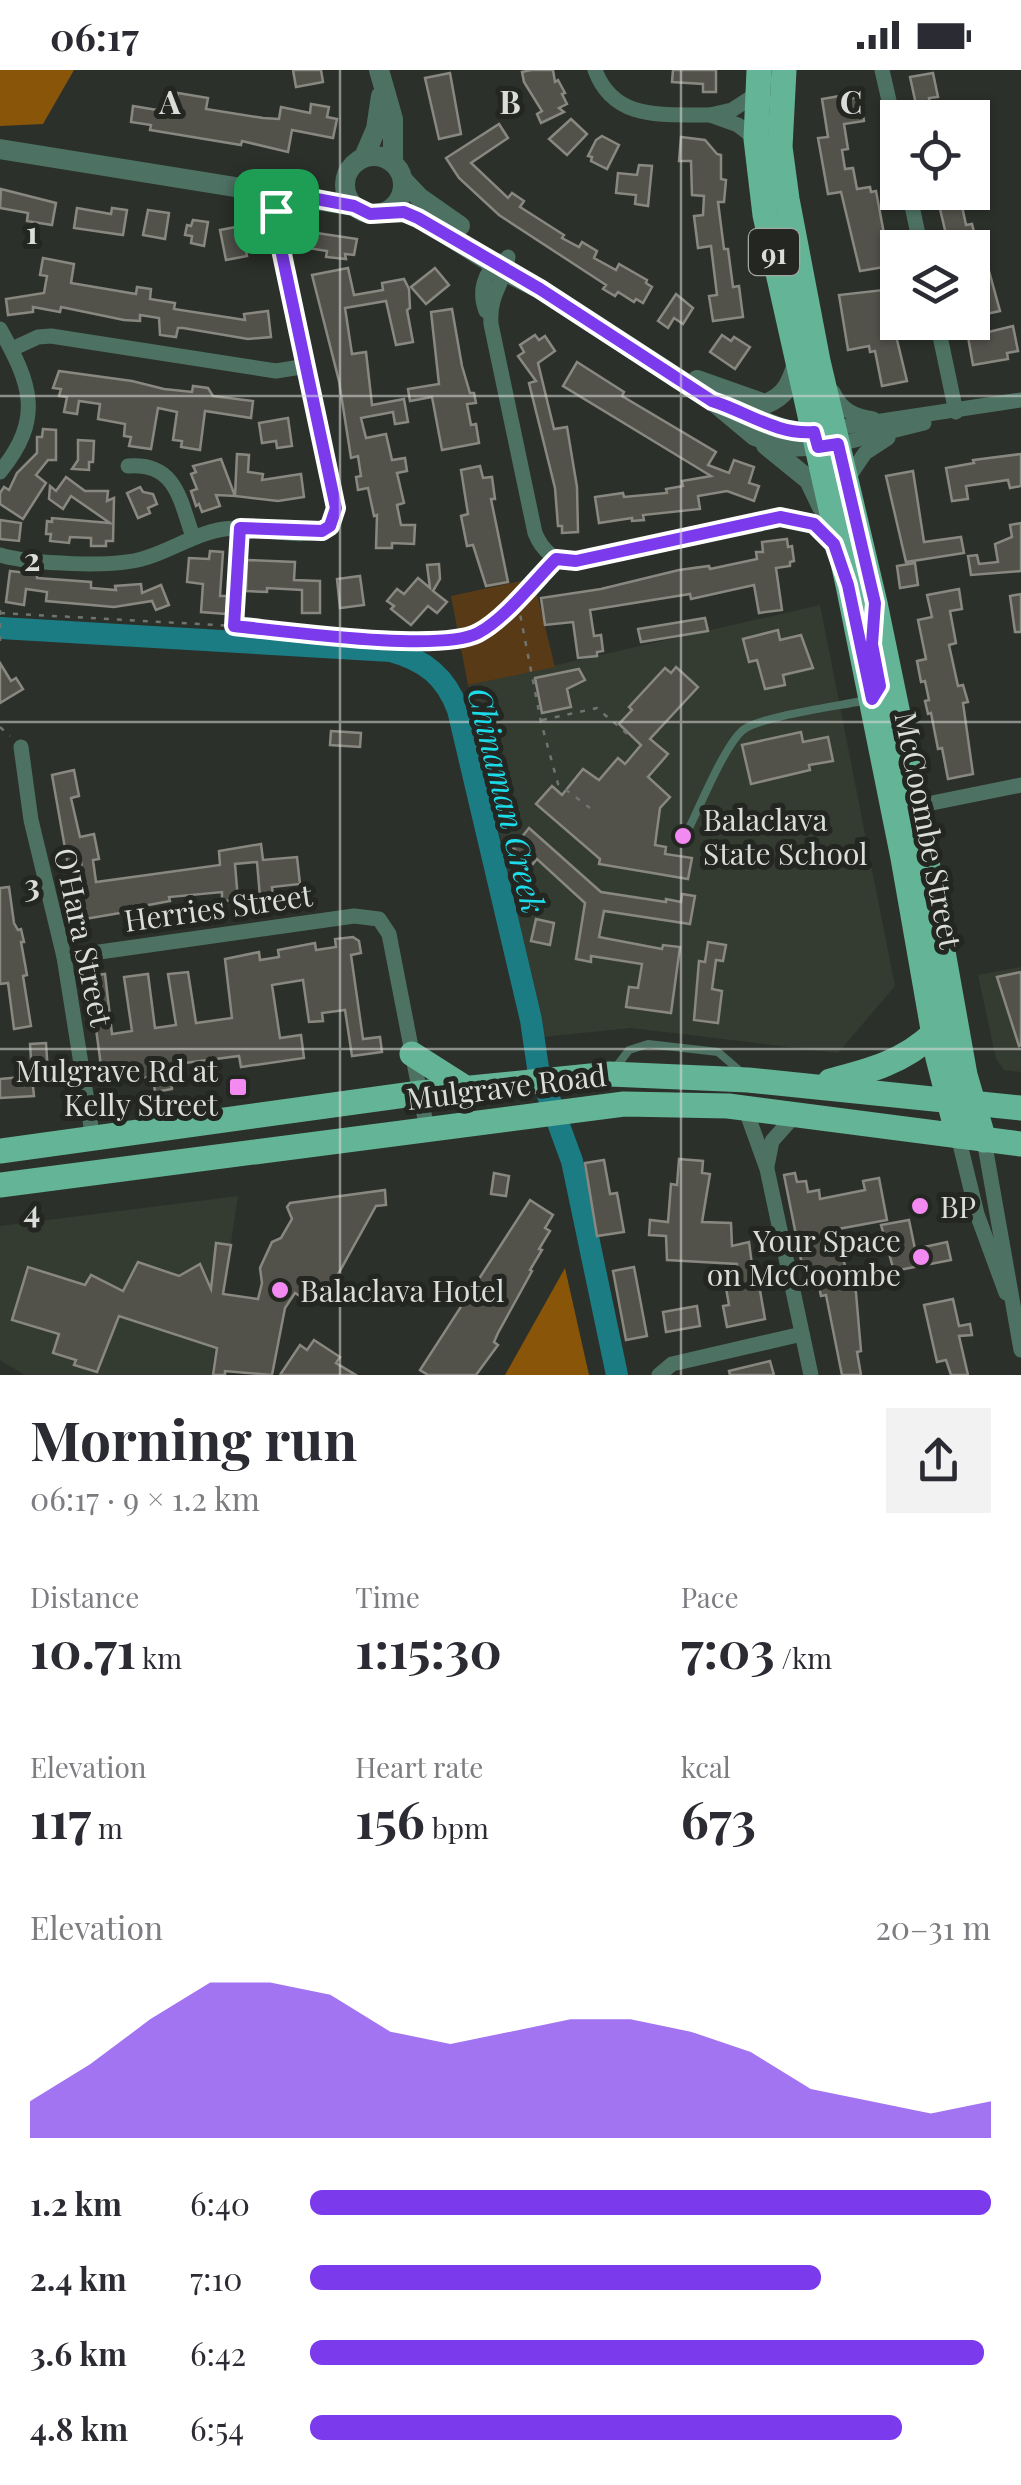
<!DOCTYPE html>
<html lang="en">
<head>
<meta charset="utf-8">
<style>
	body { margin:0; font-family:"Playfair Display",serif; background:#f2f2f3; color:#2b2b33; height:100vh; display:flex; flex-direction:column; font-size:38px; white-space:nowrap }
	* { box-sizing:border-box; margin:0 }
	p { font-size:32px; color:#7c7c81 }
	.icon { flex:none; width:55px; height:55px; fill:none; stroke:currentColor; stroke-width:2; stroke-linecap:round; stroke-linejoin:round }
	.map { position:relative; height:1305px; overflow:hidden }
	.drawer { display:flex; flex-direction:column; background:#fff; flex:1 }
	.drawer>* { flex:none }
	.controls { position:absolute; left:880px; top:30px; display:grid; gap:20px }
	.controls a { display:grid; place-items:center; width:110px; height:110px; border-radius:0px; background:#fff; box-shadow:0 2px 8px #0004; font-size:50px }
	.pin { position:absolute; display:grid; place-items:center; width:85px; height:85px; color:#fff; margin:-42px; border-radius:20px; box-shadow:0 5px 15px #0006 }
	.round { display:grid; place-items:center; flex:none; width:105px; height:105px; border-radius:0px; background:#f2f2f3 }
	.overview { display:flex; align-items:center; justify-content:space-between; height:170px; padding:0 30px }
	h1 { font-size:55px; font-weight:700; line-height:75px }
	.figures { display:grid; grid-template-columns:repeat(3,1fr); gap:15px; height:170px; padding:10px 30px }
	.figures div { display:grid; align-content:center }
	.figures b { font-size:50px; font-weight:700 }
	.figures small { font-size:28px; font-weight:400 }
	.figures p { font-size:28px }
	.chart { height:280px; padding:20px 30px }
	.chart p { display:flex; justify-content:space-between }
	.chart svg { width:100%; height:180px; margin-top:10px; fill:#7c3aed; opacity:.7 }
	ul { padding:0 30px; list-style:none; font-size:32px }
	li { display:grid; grid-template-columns:160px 120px 1fr; align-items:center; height:75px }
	li i { height:25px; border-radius:12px; background:#7c3aed }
	.status { display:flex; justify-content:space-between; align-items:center; height:70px; padding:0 50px; background:#fff; direction:ltr }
	.status svg { height:28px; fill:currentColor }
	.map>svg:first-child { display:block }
</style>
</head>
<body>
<div class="status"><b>06:17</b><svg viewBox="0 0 49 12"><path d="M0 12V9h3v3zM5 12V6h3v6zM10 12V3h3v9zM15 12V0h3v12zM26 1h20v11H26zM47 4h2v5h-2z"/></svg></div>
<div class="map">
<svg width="1021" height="1305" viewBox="0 0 1021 1305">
	<rect width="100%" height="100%" fill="#2c302a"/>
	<g fill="#343b30">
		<path d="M820,535L895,916L838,983L631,958L543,967L468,615Z"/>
		<path d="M1021,897V1002L1004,1000L996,989L978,905Z"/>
		<path d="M238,1126L211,1305H25L0,1290V1156Z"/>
	</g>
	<path fill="#583a16" d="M525,510L535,516L555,597L468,615L451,526Z"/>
	<g fill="#895509">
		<path d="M0,0H74L43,54L0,56Z"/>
		<path d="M565,1198L589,1305H505Z"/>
	</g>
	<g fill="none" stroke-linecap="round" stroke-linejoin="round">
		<path stroke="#1b7c83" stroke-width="22" d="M0,558L391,581C425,590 446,607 458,640L531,950L538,998L572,1091L617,1305"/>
	</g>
	<g fill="#52514a" stroke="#898880" stroke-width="2.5">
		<path d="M293,0H321L323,12L296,17Z"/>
		<path d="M531,0H553L555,12L558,10L565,23L562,24L567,34L559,38L564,42L541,53L537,44L542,41L524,12L522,2Z"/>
		<path d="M673,0H716V22H703V14L672,12Z"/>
		<path d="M450,3L461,64L439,69L425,8Z"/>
		<path d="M933,3L938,27L929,28L933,48H919L910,7Z"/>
		<path d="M178,23L208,28L206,39L263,48L279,49L281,37L310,43L311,34L329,37L327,47L337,49L333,68L292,60L288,82L242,71L241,75L150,60L151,55L131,52L133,36L175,43Z"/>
		<path d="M840,26L841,30L860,27L864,51L844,54L848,79L842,80L845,99L853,98L857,119L870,117L871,122L876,121L890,196L860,201L841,122L828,124L818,68L828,67L822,29Z"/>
		<path d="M571,49L587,64L567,85L549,69Z"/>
		<path d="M499,54L508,68L471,93L508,128L512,123L524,131L520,137L564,165L562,168L579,177L582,172L597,181L594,188L616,200L619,194L647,210L646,213L652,217L643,233L636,229L634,232L618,222L615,226L603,219L606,215L499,145L459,108L446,88Z"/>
		<path d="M602,66L619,75L607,99L591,91L592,87L588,86L596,70Z"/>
		<path d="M681,67L705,70L717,84L721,85V109L726,110L724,132H718L724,179H728L733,217L739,216L743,247L713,251L709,226L717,225L711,176L698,178L694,146L703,145L704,126L692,125L691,91H679Z"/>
		<path d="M639,95L652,96L648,136L635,134L636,125L616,123L618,103L637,105Z"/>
		<path d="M1,119L56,133L52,155L27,151L28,143L0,138Z"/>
		<path d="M936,122H959L966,155L972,154L976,170L949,177Z"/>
		<path d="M77,138L111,144L112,138L127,140L123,165L74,158Z"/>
		<path d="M148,140L169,143L165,169L143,165Z"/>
		<path d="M193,150L208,152L204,176L191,173L192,166L185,165L187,155L191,156Z"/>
		<path d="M241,156L247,186L226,190L220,160Z"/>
		<path d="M310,162L357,169L354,185L345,184L346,189L326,187L327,181L308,178Z"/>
		<path d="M43,188L74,194L71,213L136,224L137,217L151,219L150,229L175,233L174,239L245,250L244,244L268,241L271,267L248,269L183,258H178L176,267L160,265L159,248L140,245V251L124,250L61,237L60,242L33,237V242L8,245L6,229L44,223L47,206L40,205Z"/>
		<path d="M986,190L1000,241L972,247V193Z"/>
		<path d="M348,198L354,225L383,220L382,213L404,209L409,219L410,238L407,240L413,272L396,275L386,231L345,238L352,284L366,282L372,335L404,329L408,352L395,354L393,342L361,348L366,368L386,364L392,390L405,388L407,401L397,403L404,433L397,435L401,455H415L414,474L392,473V478H376L377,445L374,446L368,418L358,420L356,407L361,406L358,386L351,388L339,311L312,205Z"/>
		<path d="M435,198L449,215L426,234L411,217Z"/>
		<path d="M892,219L896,240L890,241L907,311L882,316L875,281L870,282L869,276L848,280L839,225Z"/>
		<path d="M676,224L693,238L683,254L674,248L668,258L658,251Z"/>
		<path d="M452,239L462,296L470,323H474L476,333L467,334L471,355L476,354L479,373L442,380L432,327L410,331L408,319L439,314L431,242Z"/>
		<path d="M1013,256L1018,281L1007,283L1008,289L973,295L968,267Z"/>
		<path d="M535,265L539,270L545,266L555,281L538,293L554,359L567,357L577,417L578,462L562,463V456H558L555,418L529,313L536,311L518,286L524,282L520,275Z"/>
		<path d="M722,265L731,271L734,267L750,277L735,299L710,282Z"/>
		<path d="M577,292L624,322L622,326L716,382L708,395L729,403L734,390L754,397L749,413L759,416L754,431L727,421L698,426L700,439L643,445L644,450L632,451V448L599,453L595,427L623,423L624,427L667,423L666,419L683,416L682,411L711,406L563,316Z"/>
		<path d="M59,301L132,311L164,319L192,322L193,316L208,318L213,326L253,331L251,348L205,341L200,380L181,377L182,371L173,370L177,342L158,338L151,379L129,376L131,367L124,366L125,354L98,349L100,334L79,331L77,344L64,342L67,327L59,326L61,319L53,318Z"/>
		<path d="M288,348L292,376L277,378L276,371L262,373L259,353Z"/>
		<path d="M43,359L56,360V390H48L36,405L46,413L23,449L0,434V423L4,417L9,420L17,403L37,383V367H42Z"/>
		<path d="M78,370L94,371L93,392H89V400L72,399L78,390Z"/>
		<path d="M237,384L249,385L248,402L263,404L262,410L301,404L304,427L278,431L235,426Z"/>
		<path d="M1021,384V416L1010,418L1008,410L966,416L968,429L952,431L946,398L974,393L973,390Z"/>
		<path d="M221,389L235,426L216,425L220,436L202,442L199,434L196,436L191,421L197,419L191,404L196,402L193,396Z"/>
		<path d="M480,396L483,408L492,407L495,429H491L508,512L486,516L473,475L467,476L461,446L468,444L461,400Z"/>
		<path d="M913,401L924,472L961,467L964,483L906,492L886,406Z"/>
		<path d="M66,407L85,421H108L107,431L114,428L113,471H106V476H91V468L70,467L69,473L50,471L51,464H46L47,451L52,452V448L110,453L71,426L63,439L49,429L50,416L56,421Z"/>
		<path d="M140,417L143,422L153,424L157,434L148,438L150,443L138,448L127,423Z"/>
		<path d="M0,450L21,453L19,471L0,469Z"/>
		<path d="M1021,453V501L971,505L968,486L977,485L979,494L998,492L995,474L1012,467L1010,455Z"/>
		<path d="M787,469L788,477L792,476L794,491L790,492V496L776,498L782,540L759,543L754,515L691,529L690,524L590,540L594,566L601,565L603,581L597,582V586L578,588L573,552L545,555L541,528L601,519L679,500L709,496L710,499L757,489L756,482H763L762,472Z"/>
		<path d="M210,481L223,482L220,526H228L226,544L201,542L203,514L187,512L189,488L209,489Z"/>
		<path d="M247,490L295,492L294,510L320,511V543H302V520L267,518V522L246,521Z"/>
		<path d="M915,493L918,515L900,518L897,496Z"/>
		<path d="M439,494L440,509L433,521L447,532L437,543L428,536L411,555L391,539L394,536L387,531L397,519L404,524L418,508L430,518L427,495Z"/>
		<path d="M10,501L37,504V508L91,512V518L116,520L115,516L141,514L142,523L161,515L169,535L156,540L152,531L114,537L46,531L47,522L26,519L24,535L6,532Z"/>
		<path d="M360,506L364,535L340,538L337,509Z"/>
		<path d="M959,519L962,539L950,541L956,573L949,575L958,616L963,615L968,632L963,633L973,704L948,709L942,678L938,679L931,643L928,644L925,631L929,630L925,611L921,612L917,591L926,589L918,550L932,547L927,525Z"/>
		<path d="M1021,524V562H1015L1010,526Z"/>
		<path d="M705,548L708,561L641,572L638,559Z"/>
		<path d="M778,560L780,570L801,565L813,598L783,605L785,615L765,619L757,590L749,592L743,569Z"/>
		<path d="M0,593L11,611L16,608L23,619L0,633Z"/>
		<path d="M676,597L698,617L650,669L668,684L648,707L670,727L660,738L655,775L666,777L665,784L692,788L688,809L599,794L600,789L536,734L552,716L562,725L583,699L599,710L618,688L625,694L641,675L619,654L632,640L629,637L665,598L671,603Z"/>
		<path d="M579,599L585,610L567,619L571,637L542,643L535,608Z"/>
		<path d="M331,661L361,663L360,677L330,675Z"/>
		<path d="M801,662L803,672L828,667L833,691L809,695L810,700L751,714L742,675Z"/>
		<path d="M74,700L79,726L71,728L80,767L94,764L99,789L93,790L96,812L220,795L219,781L261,774L263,790L297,787L300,814L272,817L273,826L260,827L257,792L235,794L238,830L222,831V822L169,827L170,831L132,838V841L73,851L66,815L84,812L81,792L68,795L52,705Z"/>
		<path d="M529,758L601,822L666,832V829L681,832L682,824L695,826L690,854L604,841L599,867L662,879L663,875L680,877L671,943L626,937L629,917L638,918L642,894L591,886V892L576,889L585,833L537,789L532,795L513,778Z"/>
		<path d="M9,817L14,853L18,860L21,859L24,872H21L27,905L23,906L31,956L14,959L8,913L0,914V818Z"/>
		<path d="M536,849L554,853L550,875L531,871Z"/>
		<path d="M353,867L359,871L361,883L351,885L363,969L380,967L382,982L352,986L345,940L322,943L323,951L309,952L303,910L272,915L280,968L301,965L304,988L241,997L239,986L169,995L172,1019L155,1022L153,1007L126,1009L124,993L101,996L89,906L105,904L112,964L132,961L124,907L148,904L155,958L176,955L168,904L188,902L196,953L232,948L225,889L259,882L260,890L279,887L278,880L315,873L316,880L336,877L335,869Z"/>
		<path d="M708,872L726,875L723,891L716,890L712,919L722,921L718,953L694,950L699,891L705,892Z"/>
		<path d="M1021,902V975L1019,976L997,907Z"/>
		<path d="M46,973L48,1003L32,1004L30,974Z"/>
		<path d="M32,1006L34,1026L0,1028V1009Z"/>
		<path d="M679,1089L703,1091L702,1103L710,1104L702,1152L731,1153L732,1176L749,1172L754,1210L758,1209L765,1249L727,1257L723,1236L729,1235L723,1201L737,1199V1194L667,1190L666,1166L649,1165L650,1150L668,1152L671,1114L677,1115Z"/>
		<path d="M604,1090L610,1124L617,1123L624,1162L597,1166L585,1093Z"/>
		<path d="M494,1103L509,1106L506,1126L491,1124Z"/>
		<path d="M795,1103L797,1112L806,1111L808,1122L819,1120L820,1129L865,1120L863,1111L879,1108L887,1150L838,1159L846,1202L851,1201L856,1223L861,1281L857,1282L861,1305H842L826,1225L821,1226L815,1198L803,1200L784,1105Z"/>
		<path d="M385,1120L386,1135L376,1136L336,1208L335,1218L325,1234L315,1218L308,1231L295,1223L285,1238L272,1305L225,1301V1305H213L217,1278L119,1246L97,1302L74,1295L76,1290L53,1283L59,1264L12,1250L28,1197L85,1215L91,1205L123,1221L138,1192L179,1206L200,1194L211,1219L216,1173L231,1175L223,1224L258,1229L262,1213L260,1198L272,1172L281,1168L292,1149L287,1137L290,1133Z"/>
		<path d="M530,1130L553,1145L545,1158L550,1161L539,1179L542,1180L530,1200L532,1201L498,1263L494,1272L498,1275L476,1305H428L420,1300Z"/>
		<path d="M909,1150L915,1179L947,1172L951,1190L894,1201L881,1155Z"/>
		<path d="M634,1197L647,1266L626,1270L613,1201Z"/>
		<path d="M953,1229L959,1256L970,1254L972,1265L959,1266L968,1305H951L946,1290L937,1292L924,1235Z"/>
		<path d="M697,1236L700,1256L666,1262L663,1242Z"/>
		<path d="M314,1270L340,1287L336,1293L356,1305H280L300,1275L307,1280Z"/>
		<path d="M770,1291L774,1305H730L729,1301Z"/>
	</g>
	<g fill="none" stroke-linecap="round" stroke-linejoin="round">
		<g stroke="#70746f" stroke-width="2.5" stroke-dasharray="5 8" stroke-linecap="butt">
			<path d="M794,451L815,455"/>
			<path d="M513,535L520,544L541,652L558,714L590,738"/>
			<path d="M0,540V572"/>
			<path d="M0,543L234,556L388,570H455L484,560L548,497"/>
			<path d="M235,555L239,473"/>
			<path d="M542,650L597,638L633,669"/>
			<path d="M0,657L10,666"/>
		</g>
		<g stroke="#4d7264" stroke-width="8">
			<path d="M689,758C701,734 725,675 743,660C761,646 840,636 867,630"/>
			<path d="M616,997L629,980L648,974L718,982L740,1001"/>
		</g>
		<g stroke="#4d7264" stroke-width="15">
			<path d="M595,0C614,52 664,44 710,45"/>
			<path d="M882,0L898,70"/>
			<path d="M755,25L732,40L710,45L738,55L756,69"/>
			<path d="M909,122L921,178"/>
			<path d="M508,187C504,215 489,222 491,254L535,463C543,482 555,492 575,491L780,447"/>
			<path d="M486,241C479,223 483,202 500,191"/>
			<path d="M937,252L956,342"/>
			<path d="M0,259C31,314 44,348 0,402"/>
			<path d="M12,279L38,267L51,266L276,301L307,296"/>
			<path d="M833,322C842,341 854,346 873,349"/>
			<path d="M835,358L1021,330"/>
			<path d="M839,374L924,353"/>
			<path d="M128,396C176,392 180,430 193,467"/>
			<path d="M846,411L865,383L888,368"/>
			<path d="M0,485C30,494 116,498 145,488C172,480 196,463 224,459C257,454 301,474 330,456L335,447V430L276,156L279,122"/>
			<path d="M21,677L31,750L64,887L93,1069"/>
			<path d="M917,736L1021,715"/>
			<path d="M64,887L354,846L379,849L389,864L427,1059"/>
			<path d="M745,1038L767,1099L811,1305"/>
			<path d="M958,1066L977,1144L1006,1223"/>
			<path d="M984,1070L1021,1280"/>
			<path d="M767,1096L772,1071L796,1044"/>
			<path d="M659,1305L672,1294L802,1264"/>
		</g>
		<g stroke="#4d7264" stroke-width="20">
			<path d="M379,0L393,49V93"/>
			<path d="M0,79L353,136"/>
			<circle cx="374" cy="115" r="29"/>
			<path d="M364,87L376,59L381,26"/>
			<path d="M403,110L420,128L460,156"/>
			<path d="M388,141L404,142L423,150L506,202L540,219L713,331L755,366L784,377L832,375"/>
			<path d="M697,310L765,334C787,326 791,312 798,291"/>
			<path d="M734,338C769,351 783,367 824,360"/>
			<path d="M766,375L809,410L822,437"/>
		</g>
		<g stroke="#64b498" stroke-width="25">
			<path d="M759,0L756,69L765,145L848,515L903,788L938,988L958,1066"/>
			<path d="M784,0L780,77L787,129L818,291L875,533L917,736L965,1005L984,1070"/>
			<path d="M412,984L464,1017"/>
			<path d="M830,1011C869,1001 904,992 934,963"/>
			<path d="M0,1081L420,1023L610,1004L748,1010L1021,1038"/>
			<path d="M0,1115L624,1034L728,1036L1021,1074"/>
		</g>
	</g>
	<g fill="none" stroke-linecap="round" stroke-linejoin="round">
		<g stroke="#fff" stroke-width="20">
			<path id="route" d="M279,122L354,136L370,144L404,142L418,148L540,219L712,331C747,342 777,365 814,362L818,377L838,374L875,533L872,574L880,616L872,629L848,515L834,474L814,454L780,447L576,491L556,489C534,511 505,549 478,563C440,583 284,561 234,556L240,458L322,461L330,456L336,438L276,156Z"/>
		</g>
		<use href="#route" stroke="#7c3aed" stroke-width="12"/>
	</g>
	<path fill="none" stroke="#daddd9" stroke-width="2.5" stroke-opacity="0.55" d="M340,0V1305M681,0V1305M0,326H1021M0,652H1021M0,979H1021"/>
	<g fill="#f38af2" stroke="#232621" stroke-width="4">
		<circle cx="683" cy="766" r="10"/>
		<rect x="228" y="1007" width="20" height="20" rx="5"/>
		<circle cx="920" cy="1136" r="10"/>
		<circle cx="921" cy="1187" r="10"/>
		<circle cx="280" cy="1220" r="10"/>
	</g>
	<g text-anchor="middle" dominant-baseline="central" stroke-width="10" stroke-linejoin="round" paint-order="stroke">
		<rect fill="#232621" stroke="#a3a6a2" stroke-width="2.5" x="749" y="159" width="50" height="46" rx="8"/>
		<g font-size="28" font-weight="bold" fill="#daddd9">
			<text x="774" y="182">91</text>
		</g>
		<g font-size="30" fill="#daddd9" stroke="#232621" text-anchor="start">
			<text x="703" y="749">Balaclava<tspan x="703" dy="34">State School</tspan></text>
			<text x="218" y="1000" text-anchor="end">Mulgrave Rd at<tspan x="218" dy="34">Kelly Street</tspan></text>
			<text x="940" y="1136">BP</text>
			<text x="901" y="1170" text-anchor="end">Your Space<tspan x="901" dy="34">on McCoombe</tspan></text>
			<text x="300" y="1220">Balaclava Hotel</text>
		</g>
		<g font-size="30" fill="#daddd9" stroke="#232621">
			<text transform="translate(929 760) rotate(79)">McCoombe Street</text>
			<text transform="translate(218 837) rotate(-8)">Herries Street</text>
			<text transform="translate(84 867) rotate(78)">O'Hara Street</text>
			<text transform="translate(506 1016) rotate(-7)">Mulgrave Road</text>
		</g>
		<g font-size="32" font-style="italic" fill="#1ddce9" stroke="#232621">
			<text transform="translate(508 730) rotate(76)">Chinaman Creek</text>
		</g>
	</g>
	<g font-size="32" text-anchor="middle" font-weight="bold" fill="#daddd9" stroke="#232621" stroke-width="10" stroke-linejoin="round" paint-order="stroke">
		<text x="170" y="44">A</text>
		<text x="510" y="44">B</text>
		<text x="851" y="44">C</text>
		<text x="32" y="174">1</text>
		<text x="32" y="501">2</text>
		<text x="32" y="827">3</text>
		<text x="32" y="1153">4</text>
	</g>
</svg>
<div class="controls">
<a><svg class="icon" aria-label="locate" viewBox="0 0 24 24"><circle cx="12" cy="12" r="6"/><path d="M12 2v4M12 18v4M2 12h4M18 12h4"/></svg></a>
<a><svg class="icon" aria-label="layers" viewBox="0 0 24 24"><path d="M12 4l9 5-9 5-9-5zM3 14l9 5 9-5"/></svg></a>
</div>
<div class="pin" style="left:276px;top:141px;background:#1e9e55"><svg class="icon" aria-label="arrive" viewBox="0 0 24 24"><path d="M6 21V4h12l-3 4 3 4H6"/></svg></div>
</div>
<section class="drawer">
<div class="overview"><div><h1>Morning run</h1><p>06:17 · 9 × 1.2 km</p></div><a class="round"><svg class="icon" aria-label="share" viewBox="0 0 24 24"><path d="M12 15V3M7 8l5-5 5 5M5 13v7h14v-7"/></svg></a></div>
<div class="figures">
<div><p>Distance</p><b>10.71<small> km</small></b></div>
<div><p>Time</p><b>1:15:30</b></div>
<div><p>Pace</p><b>7:03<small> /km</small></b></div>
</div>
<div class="figures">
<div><p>Elevation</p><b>117<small> m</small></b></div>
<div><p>Heart rate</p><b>156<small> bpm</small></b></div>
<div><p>kcal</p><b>673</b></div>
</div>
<div class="chart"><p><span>Elevation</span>20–31 m</p>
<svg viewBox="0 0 160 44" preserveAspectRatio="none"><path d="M0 44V35L10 26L20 15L30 6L40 6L50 9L60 18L70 21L80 18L90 15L100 15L110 18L120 23L130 32L140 35L150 38L160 35V44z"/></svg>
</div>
<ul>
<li><b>1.2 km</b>6:40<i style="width:100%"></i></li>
<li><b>2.4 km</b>7:10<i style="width:75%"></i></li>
<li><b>3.6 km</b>6:42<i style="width:99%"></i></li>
<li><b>4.8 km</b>6:54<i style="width:87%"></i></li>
</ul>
</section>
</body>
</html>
